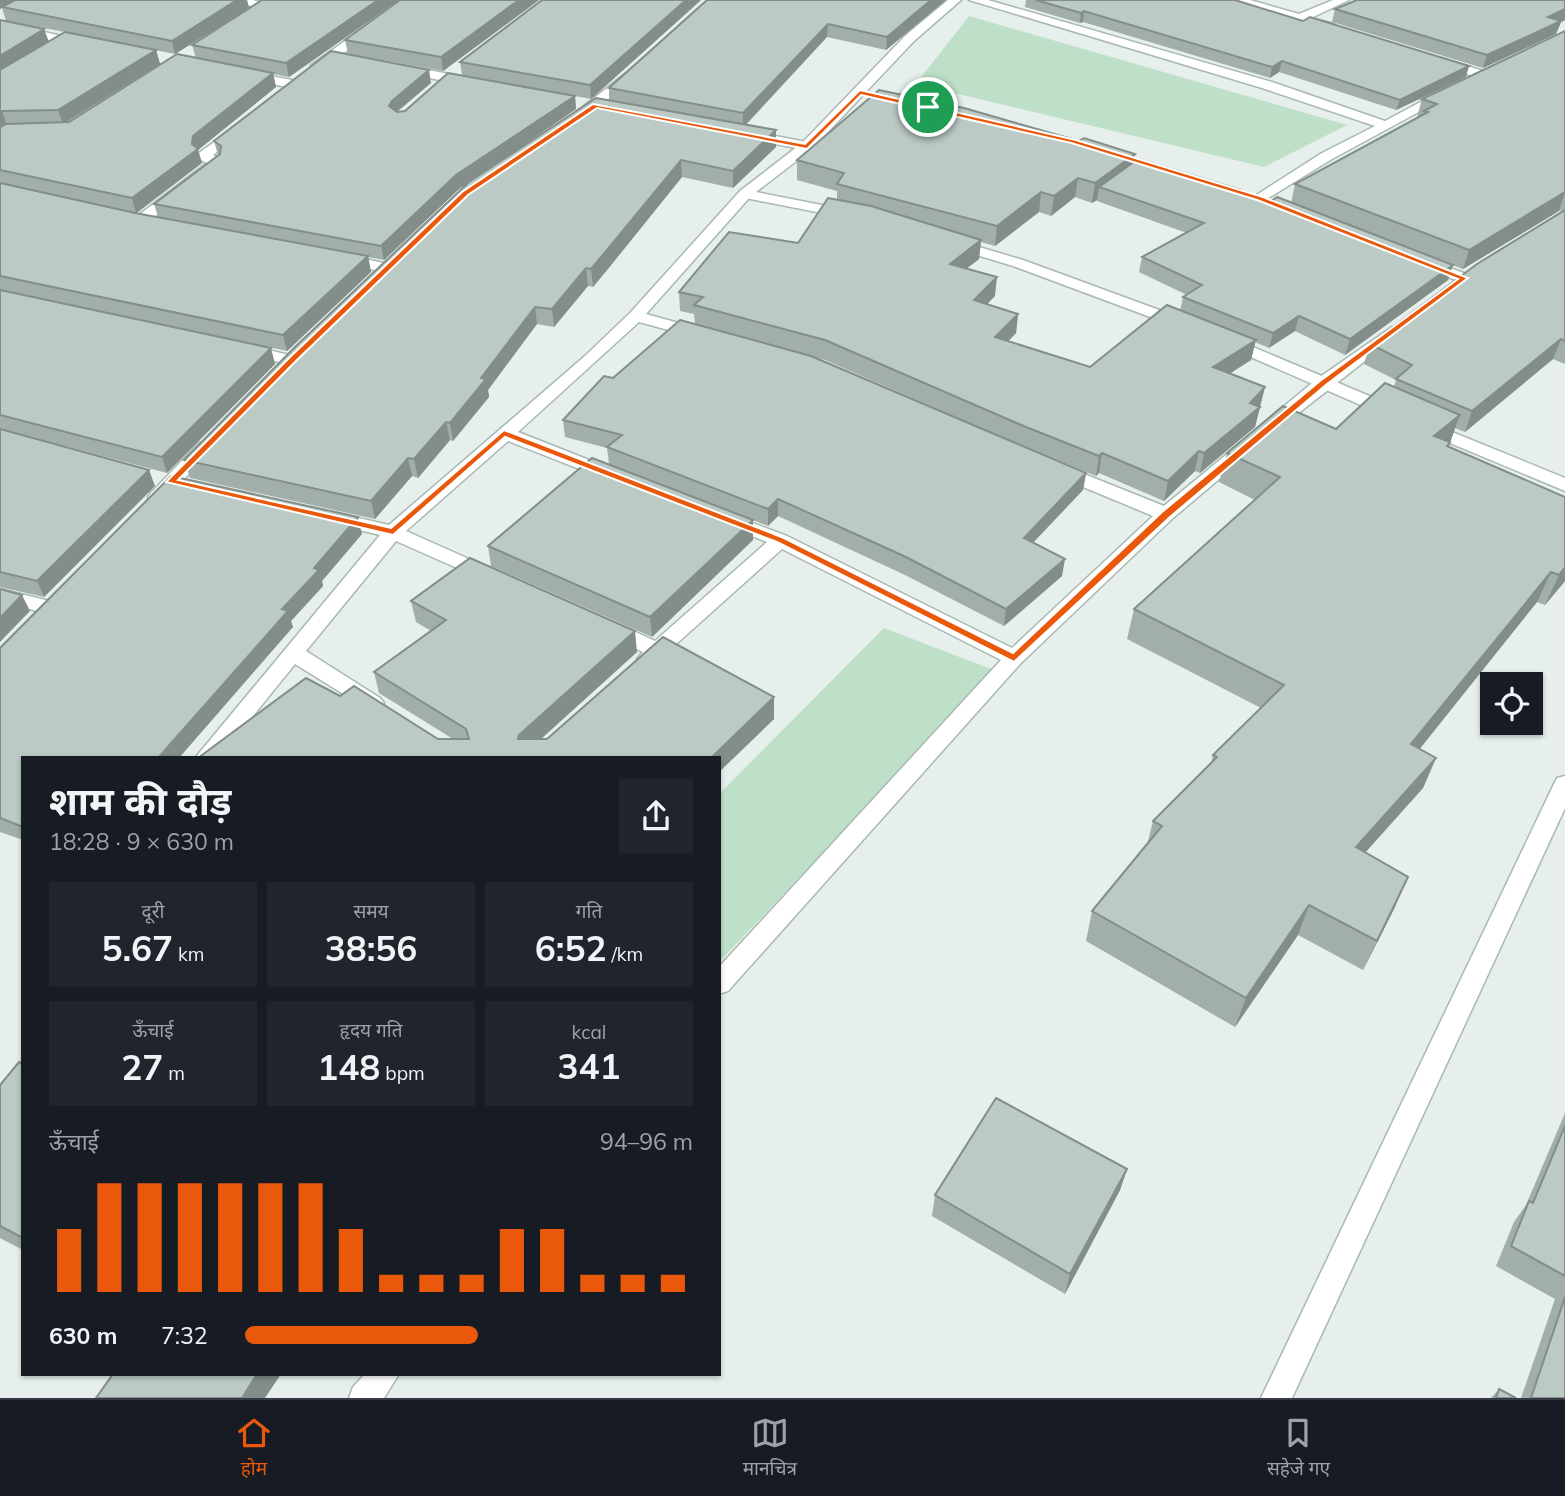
<!DOCTYPE html>
<html lang="hi">
<head>
<meta charset="utf-8">
<style>
	body { margin:0; font-family:Mulish,"Noto Sans Devanagari",sans-serif; background:#20242c; color:#f1f3f6; height:100vh; display:flex; flex-direction:column; font-size:26px; white-space:nowrap }
	* { box-sizing:border-box; margin:0 }
	p { font-size:23px; color:#9ea1a6 }
	.icon { flex:none; width:38px; height:38px; fill:none; stroke:currentColor; stroke-width:2; stroke-linecap:round; stroke-linejoin:round }
	.map { position:relative; flex:1; overflow:hidden }
	.drawer { position:absolute; left:21px; top:756px; width:700px; height:620px; display:flex; flex-direction:column; background:#171b24; border-radius:0px; box-shadow:0 2px 5px #0004 }
	.drawer>* { flex:none }
	.fabs { position:absolute; left:1480px; top:672px; display:grid; gap:14px }
	.fabs a { display:grid; place-items:center; width:63px; height:63px; border-radius:0px; background:#171b24; box-shadow:0 2px 5px #0004; font-size:35px }
	.pin { position:absolute; display:grid; place-items:center; width:60px; height:60px; color:#fff; margin:-30px; border:4px solid #fff; border-radius:50%; box-shadow:0 2px 7px #0007 }
	.round { display:grid; place-items:center; flex:none; width:74px; height:74px; border-radius:0px; background:#20242c }
	.headline { display:flex; align-items:center; justify-content:space-between; height:119px; padding:0 28px }
	h1 { font-size:38px; font-weight:700; line-height:52px }
	.stats { display:grid; grid-template-columns:repeat(3,1fr); gap:10px; height:119px; padding:7px 28px }
	.stats div { display:grid; align-content:center; border-radius:0px; background:#20242c; text-align:center }
	.stats b { font-size:35px; font-weight:700 }
	.stats small { font-size:19px; font-weight:400 }
	.stats p { font-size:19px }
	.chart { height:196px; padding:14px 28px }
	.chart p { display:flex; justify-content:space-between }
	.chart svg { width:100%; height:126px; margin-top:7px; stroke:#ea580c; stroke-width:6 }
	ul { padding:0 28px; list-style:none; font-size:23px }
	li { display:grid; grid-template-columns:112px 84px 1fr; align-items:center; height:52px }
	li i { height:18px; border-radius:9px; background:#ea580c }
	.dock { display:flex; justify-content:space-around; align-items:center; height:98px; border-top:2px solid #363941; background:#171b24; font-size:19px; color:#9ea1a6 }
	.dock a { display:grid; justify-items:center; gap:4px }
	.dock .selected { color:#ea580c }
	.map>svg:first-child { display:block }
</style>
</head>
<body>
<div class="map">
<svg width="1565" height="1398" viewBox="0 0 1565 1398">
	<rect width="100%" height="100%" fill="#e6efeb"/>
	<g fill="#bfe0c8">
		<path d="M969,16L1347,125L1264,167L916,84Z"/>
		<path d="M884,628L996,671L719,962V794Z"/>
	</g>
	<g fill="none" stroke-linecap="round" stroke-linejoin="round">
		<g stroke="#a8b8b2" stroke-width="3">
			<g id="minor">
				<path d="M229,0H253L272,6L266,10Z"/>
				<path d="M403,0H417L319,71H311V65Z"/>
				<path d="M969,0H988L1272,82L1385,121L1439,92L1444,91L1450,95L1332,159L1260,203L1253,199L1255,196L1322,153L1375,126L1262,88Z"/>
				<path d="M1231,0H1250L1299,14L1333,0H1349L1311,18L1334,24V30L1330,31Z"/>
				<path d="M0,22L84,41L86,44L80,48L0,30Z"/>
				<path d="M1441,58L1490,73L1492,76L1486,80L1437,65L1435,62Z"/>
				<path d="M402,65L470,78L476,82L470,86L398,72V66Z"/>
				<path d="M630,70L636,74L634,77L585,119H575V113Z"/>
				<path d="M249,72L292,80L298,84L292,88L245,79L243,76Z"/>
				<path d="M238,125L243,126V132L213,155L222,159V165L145,224H135L133,221L135,218L207,163L199,159V153Z"/>
				<path d="M749,131L807,142L814,146L807,150L744,138L742,135Z"/>
				<path d="M745,190L752,194L750,197L646,314L704,330L706,333L704,336L698,338L639,322L518,432L617,471L620,475L617,479H605L508,441L406,531L496,571L499,575L496,579H482L396,541L306,651L380,698L384,703L380,708L373,710L366,708L295,664L219,758H195L380,535L326,522L324,518L326,514L333,512L389,525L585,356L630,313L740,191Z"/>
				<path d="M342,254L393,265L396,268L388,273L337,262L334,259Z"/>
				<path d="M1423,258L1469,275L1472,278L1464,283L1418,266L1415,263L1418,260Z"/>
				<path d="M1392,327L1400,332L1398,335L1277,430H1265L1262,426L1265,422L1317,379Z"/>
				<path d="M246,345L298,357L300,360L292,365L240,353L238,350Z"/>
				<path d="M205,442L211,443L214,447L211,451L163,501H151L148,497L151,493L199,443Z"/>
				<path d="M1244,444L1250,445L1253,449L1250,453L1173,518L1021,663L728,991L719,994V967L1001,660L782,549L654,664H640L637,659L643,652L604,634L601,629L604,624H618L655,641L767,542L719,523L717,519L726,513L787,536L1012,648L1153,516L1052,474L1049,470L1052,466H1064L1164,506L1238,445Z"/>
				<path d="M0,589L58,603L61,608L58,613L51,615L0,601Z"/>
				<path d="M365,1374H399L384,1398H349L353,1387Z"/>
			</g>
		</g>
		<g stroke="#a8b8b2" stroke-width="3">
			<g id="tertiary">
				<path d="M948,0H961L914,41L812,149L756,192L852,211L854,214L852,217L847,218L740,197V191L802,143L906,35Z"/>
				<path d="M952,239L1023,260L1189,321L1191,324L1183,329L1177,327L1013,266L947,246L945,243L947,240Z"/>
				<path d="M1229,337L1398,408L1401,412L1398,416H1386L1223,345L1221,342L1223,339Z"/>
				<path d="M1425,421L1565,478V491L1419,430L1416,426Z"/>
				<path d="M1565,776V808L1292,1398H1261L1554,784L1557,778Z"/>
			</g>
		</g>
		<use href="#minor" fill="#fff" fill-rule="evenodd"/>
		<use href="#tertiary" fill="#fff" fill-rule="evenodd"/>
	</g>
	<g fill="#a1aea9" fill-rule="evenodd">
		<path d="M0,0H247L249,8L175,54L114,42L156,50L160,64L67,122L196,58L192,45L399,0L289,77L273,74L276,87L198,150L202,163L137,213L158,217L154,204L218,155L214,141L431,83L397,112L575,96L576,109L459,189L384,260L368,257L371,272L287,351L0,290V20L49,42L65,32L6,21L2,8L0,9Z"/>
		<path d="M539,0L443,71L348,54L345,40Z"/>
		<path d="M701,0L591,99L462,75L460,62Z"/>
		<path d="M707,0H946L886,50L827,37L746,125L776,147L733,188L682,177L609,268L593,287L588,286L554,327L537,324L488,390L489,397L453,441L450,440L418,478L412,476L375,519L190,478L184,460L609,100V88Z"/>
		<path d="M1026,0H1235L1466,77L1396,110L1279,72L1270,78L1083,22L1080,23L1025,7Z"/>
		<path d="M1565,0V20L1561,22L1556,34L1483,68L1332,22L1335,9Z"/>
		<path d="M1565,31V210L1559,211L1463,269L1452,265L1448,280L1345,355L1295,331L1269,348L1255,342L1251,360L1230,373L1265,387L1255,427L1200,473L1195,471L1164,501L1099,473L1096,476L1042,454L1086,473L1083,490L1033,543L1062,576L1004,626L905,575L778,516L768,526L753,520V540L652,637L491,566L488,546L609,464L607,448L565,437L563,420L613,378L695,324L694,314L680,311L679,292L798,243L837,200V191L797,180V160L1134,162L1270,202L1291,203L1295,184L1418,118L1417,117L1422,99ZM1075,197L1092,203L1097,200V201L1187,233L1142,257L1139,272L1187,295L1183,297L1180,311L1090,367L1008,341L1016,333L1018,314L987,304L995,296L966,269L979,259L981,242L995,246L1039,212L1051,216ZM811,356L825,360L988,431Z"/>
		<path d="M1565,210V364L1553,359L1465,432L1455,428L1449,447L1565,497V581L1545,605L1537,602L1419,749L1436,758L1423,788L1365,853L1395,907L1363,970L1298,935L1235,1027L1086,941L1092,911L1147,845L1153,821L1211,763L1213,755L1261,708L1127,639L1134,609L1255,500L1219,482L1227,453L1336,429L1394,387L1396,380L1364,364L1370,344Z"/>
		<path d="M0,290L275,364L167,473L0,429Z"/>
		<path d="M0,429L155,486L44,597L0,587Z"/>
		<path d="M362,534L322,581L323,586L291,621L293,627L23,758V840L0,832V648Z"/>
		<path d="M411,601L637,652L541,739L774,719L719,772L198,758L340,696L438,739H453L379,693L374,672L431,631L416,622Z"/>
		<path d="M23,1064V1250L0,1238V1085Z"/>
		<path d="M1565,1113V1398H1521L1555,1299L1496,1266L1514,1222L1526,1205Z"/>
		<path d="M1127,1169L1120,1190L1065,1294L932,1216L935,1195Z"/>
		<path d="M1499,1389L1516,1398H1491Z"/>
	</g>
	<g fill="#838d89">
		<path d="M0,0H18L0,9Z"/>
		<path d="M237,0H247L249,8L175,54L172,41Z"/>
		<path d="M378,0H399L289,77L286,63Z"/>
		<path d="M519,0H539L443,71L441,57Z"/>
		<path d="M686,0H701L591,99L590,85Z"/>
		<path d="M931,0H946L886,50L887,37Z"/>
		<path d="M1565,9V20L1561,22L1556,34L1483,68L1487,55L1548,17Z"/>
		<path d="M1084,11L1083,22L1080,23L1081,13Z"/>
		<path d="M828,24L827,37L743,127V113Z"/>
		<path d="M44,29L49,42L0,73V56Z"/>
		<path d="M156,50L160,64L63,124L58,110Z"/>
		<path d="M1282,61L1279,72L1270,78L1272,67Z"/>
		<path d="M1469,66L1466,77L1396,110L1400,100Z"/>
		<path d="M429,70L431,83L394,114L389,106L392,101Z"/>
		<path d="M273,73L276,87L198,150L202,163L136,213L132,198L192,144L193,136Z"/>
		<path d="M575,96L576,109L459,189L384,260L381,246L456,175Z"/>
		<path d="M2,111L7,126L0,130V112Z"/>
		<path d="M776,130V147L733,188V171Z"/>
		<path d="M1135,154L1132,173L1099,187L1097,200L1092,203L1095,183Z"/>
		<path d="M681,160L682,177L593,287L591,269Z"/>
		<path d="M1078,178L1075,197L1051,216L1054,196Z"/>
		<path d="M1041,192L1039,212L995,246L997,226Z"/>
		<path d="M1565,192L1559,211L1463,269L1469,250Z"/>
		<path d="M981,240L979,259L948,283L950,264Z"/>
		<path d="M368,256L371,272L287,351L283,335Z"/>
		<path d="M1453,265L1448,280L1345,355L1350,339Z"/>
		<path d="M586,268L588,286L554,327L552,309Z"/>
		<path d="M997,277L995,296L972,319L974,300Z"/>
		<path d="M535,307L537,324L488,390L489,397L453,441L450,423L481,378Z"/>
		<path d="M1018,314L1016,333L993,357L995,337Z"/>
		<path d="M1299,316L1295,331L1269,348L1273,333Z"/>
		<path d="M1561,339L1553,359L1465,432L1472,411Z"/>
		<path d="M1256,340L1251,360L1209,387L1213,367Z"/>
		<path d="M271,348L275,364L167,473L162,457Z"/>
		<path d="M1265,387L1260,406L1257,410L1260,407L1255,427L1200,473L1204,453Z"/>
		<path d="M1460,415L1439,472L1434,436Z"/>
		<path d="M446,422L450,440L418,478L414,459Z"/>
		<path d="M1199,451L1195,471L1164,501L1168,481Z"/>
		<path d="M1102,453L1099,473L1096,476L1099,456Z"/>
		<path d="M408,458L412,476L375,519L371,501Z"/>
		<path d="M149,470L155,486L44,597L37,581Z"/>
		<path d="M1086,473L1083,490L1021,555L1024,538Z"/>
		<path d="M778,499V516L768,526V509Z"/>
		<path d="M358,517L362,534L322,581L323,586L291,621L293,627L179,758H158L282,609L314,568Z"/>
		<path d="M753,520V540L652,637L650,617Z"/>
		<path d="M1065,559L1062,576L1004,626L1006,609Z"/>
		<path d="M1565,567V581L1545,605L1559,575Z"/>
		<path d="M1551,572L1537,602L1399,775L1411,744Z"/>
		<path d="M22,595L30,611L0,642V618Z"/>
		<path d="M635,631L637,652L522,756L519,735Z"/>
		<path d="M774,697V719L719,772V758H711Z"/>
		<path d="M1436,758L1423,788L1343,877L1356,847Z"/>
		<path d="M1408,877L1395,907L1363,970L1377,941Z"/>
		<path d="M1309,905L1298,935L1235,1027L1246,998Z"/>
		<path d="M1127,1169L1120,1190L1065,1294L1070,1274Z"/>
		<path d="M257,1374H281L265,1398H242Z"/>
	</g>
	<g fill="#bbcac4" stroke="#838d89" stroke-width="2">
		<path d="M15,0H237L172,41L2,7Z"/>
		<path d="M262,0H378L286,63L192,45Z"/>
		<path d="M400,0H519L441,57L345,40Z"/>
		<path d="M542,0H686L590,85L460,62Z"/>
		<path d="M707,0H931L887,37L828,24L743,113L609,88Z"/>
		<path d="M1036,0H1235L1303,21L1310,17L1469,66L1400,100L1282,61L1272,67L1084,11L1081,13Z"/>
		<path d="M1357,0H1565V9L1548,17L1561,21L1487,55L1335,9Z"/>
		<path d="M0,20L44,29L0,56Z"/>
		<path d="M1565,31V192L1469,250L1295,184L1428,112L1424,111L1437,104L1422,99Z"/>
		<path d="M65,32L156,50L58,110L2,111L0,112V70Z"/>
		<path d="M331,51L429,70L392,101L389,106L397,112L405,111L448,73L575,96L456,175L381,246L154,204L220,154L221,146L214,141Z"/>
		<path d="M177,54L273,73L193,136L192,144L198,149L132,198L0,170V127L6,124L69,122Z"/>
		<path d="M879,90L964,108L1079,141L1084,138L1135,154L1095,183L1078,178L1054,196L1041,192L997,226L837,184L844,173L797,160Z"/>
		<path d="M596,98L776,130L733,171L681,160L607,250L591,269L586,268L552,309L535,307L481,378L486,379L450,423L446,422L414,459L408,458L371,501L184,460L295,347L469,182Z"/>
		<path d="M1138,159L1241,190L1270,202L1277,197L1453,265L1350,339L1299,316L1273,333L1183,297L1202,285L1142,257L1204,223L1099,187Z"/>
		<path d="M0,183L135,213L368,256L283,335L0,276Z"/>
		<path d="M828,198L871,206L981,240L950,264L997,277L974,300L1018,314L995,337L1090,367L1167,305L1256,340L1213,367L1265,387L1250,403L1260,407L1204,453L1199,451L1168,481L1102,453L1099,456L1026,427L825,340L694,305L703,297L679,292L729,232L798,243Z"/>
		<path d="M1565,210V341L1561,339L1472,411L1396,379L1412,365L1370,344L1477,264Z"/>
		<path d="M0,290L271,348L162,457L0,415Z"/>
		<path d="M680,320L811,356L1086,473L1024,538L1065,559L1006,609L906,557L778,499L768,509L607,447L622,435L563,420L604,376L613,378Z"/>
		<path d="M1385,383L1460,415L1434,436L1450,442L1447,446L1565,497V567L1559,575L1551,572L1411,744L1436,758L1356,847L1408,877L1377,941L1309,905L1246,998L1092,911L1162,826L1153,821L1217,757L1213,755L1284,685L1134,609L1280,477L1227,453L1283,406L1336,429Z"/>
		<path d="M0,429L149,470L37,581L0,572Z"/>
		<path d="M592,458L753,520L650,617L488,546Z"/>
		<path d="M171,476L358,517L314,568L319,570L282,609L288,611L158,758H23V827L0,818V648Z"/>
		<path d="M470,558L635,631L519,735L518,739H547L663,637L774,697L711,758H198L306,678L340,696L354,686L438,739H469L466,729L374,672L446,620L411,601Z"/>
		<path d="M0,589L22,595L0,618Z"/>
		<path d="M19,1062L23,1064V1238L0,1226V1085Z"/>
		<path d="M996,1098L1127,1169L1070,1274L935,1195Z"/>
		<path d="M1565,1126V1276L1511,1246L1529,1201L1533,1203Z"/>
		<path d="M1565,1297V1398H1531Z"/>
		<path d="M113,1374H257L242,1398H96Z"/>
		<path d="M1499,1389L1516,1398H1496Z"/>
	</g>
	<path fill="#ea580c" stroke="#fff" stroke-width="2" fill-rule="evenodd" d="M860,90L1076,140L1263,197L1468,278L1327,384L1170,517L1014,662L777,542L505,437L393,535L166,482L289,358L462,192L593,104L805,144ZM861,95L1071,143L1257,200L1458,279L1320,381L1162,512L1013,653L784,538L504,430L391,528L178,480L295,362L468,195L597,108L807,149Z"/>
</svg>
<div class="fabs">
<a><svg class="icon" aria-label="locate" viewBox="0 0 24 24"><circle cx="12" cy="12" r="6"/><path d="M12 2v4M12 18v4M2 12h4M18 12h4"/></svg></a>
</div>
<div class="pin" style="left:928px;top:107px;background:#1e9e55"><svg class="icon" aria-label="arrive" viewBox="0 0 24 24"><path d="M6 21V4h12l-3 4 3 4H6"/></svg></div>
<section class="drawer">
<div class="headline"><div><h1>शाम की दौड़</h1><p>18:28 · 9 × 630 m</p></div><a class="round"><svg class="icon" aria-label="share" viewBox="0 0 24 24"><path d="M12 15V3M7 8l5-5 5 5M5 13v7h14v-7"/></svg></a></div>
<div class="stats">
<div><p>दूरी</p><b>5.67<small> km</small></b></div>
<div><p>समय</p><b>38:56</b></div>
<div><p>गति</p><b>6:52<small> /km</small></b></div>
</div>
<div class="stats">
<div><p>ऊँचाई</p><b>27<small> m</small></b></div>
<div><p>हृदय गति</p><b>148<small> bpm</small></b></div>
<div><p>kcal</p><b>341</b></div>
</div>
<div class="chart"><p><span>ऊँचाई</span>94–96 m</p>
<svg viewBox="0 0 160 44" preserveAspectRatio="none"><path d="M5 44V22M15 44V6M25 44V6M35 44V6M45 44V6M55 44V6M65 44V6M75 44V22M85 44V38M95 44V38M105 44V38M115 44V22M125 44V22M135 44V38M145 44V38M155 44V38"/></svg>
</div>
<ul>
<li><b>630 m</b>7:32<i style="width:52%"></i></li>
</ul>
</section>
</div>
<nav class="dock">
<a class="selected"><svg class="icon" aria-label="home" viewBox="0 0 24 24"><path d="M3 11l9-7 9 7M6 9v11h12V9"/></svg>होम</a>
<a><svg class="icon" aria-label="map" viewBox="0 0 24 24"><path d="M3 6l6-2 6 2 6-2v14l-6 2-6-2-6 2zM9 4v14M15 6v14"/></svg>मानचित्र</a>
<a><svg class="icon" aria-label="saved" viewBox="0 0 24 24"><path d="M7 4h10v16l-5-4-5 4z"/></svg>सहेजे गए</a>
</nav>
</body>
</html>
